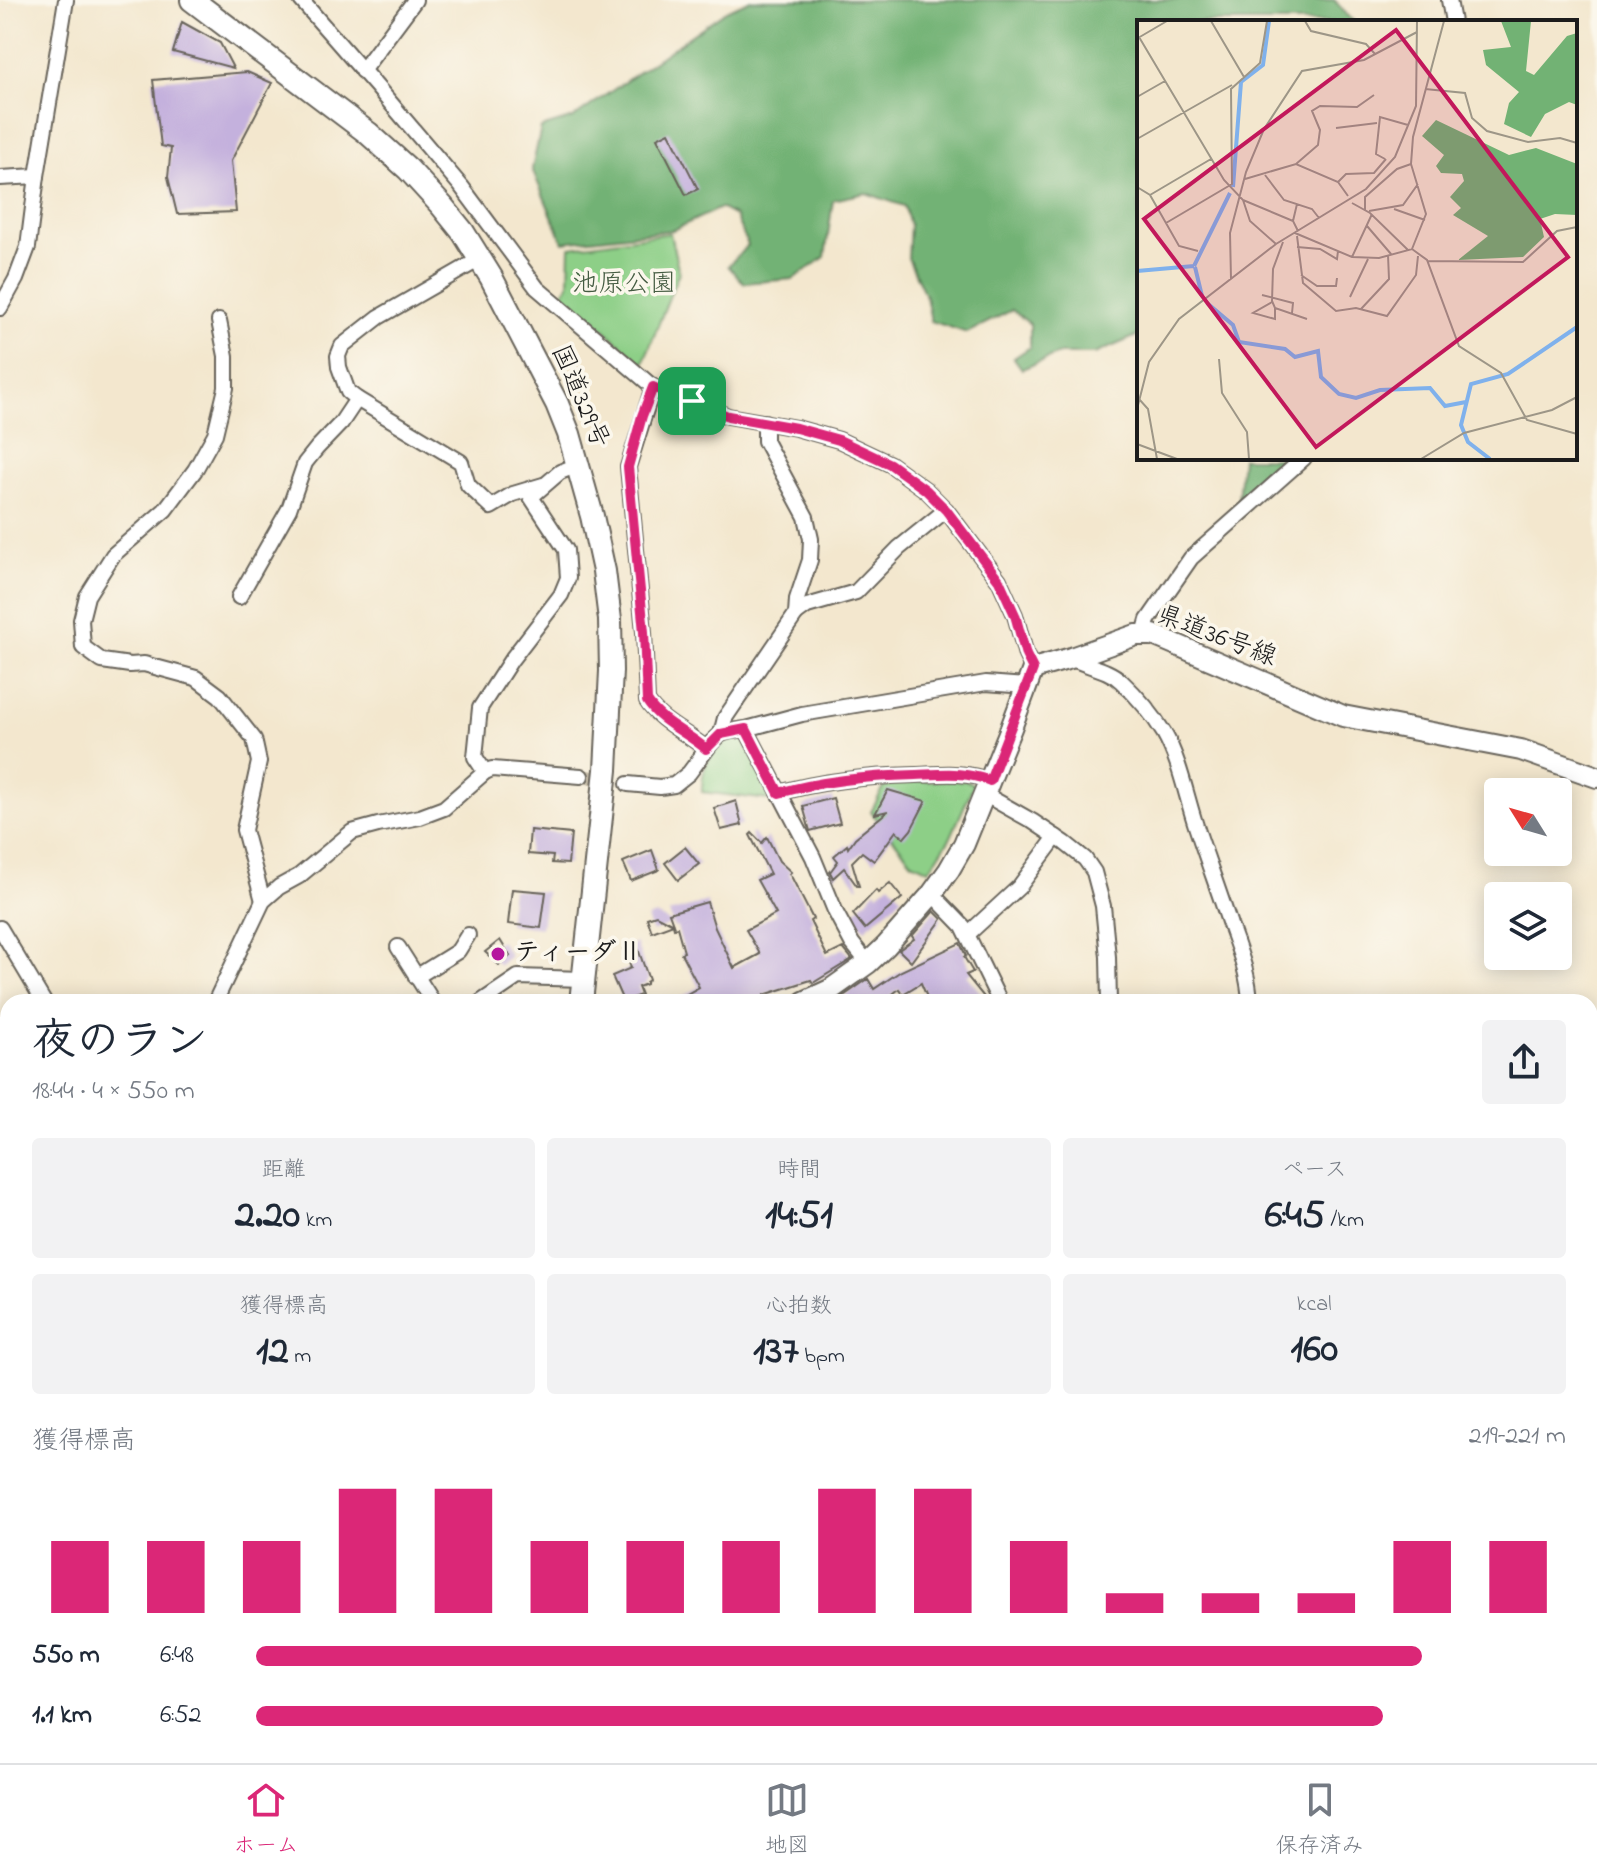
<!DOCTYPE html>
<html lang="ja">
<head>
<meta charset="utf-8">
<style>
	body { margin:0; font-family:"Indie Flower","Klee One",sans-serif; background:#f2f2f3; color:#1f2937; height:100vh; display:flex; flex-direction:column; font-size:30px; white-space:nowrap }
	* { box-sizing:border-box; margin:0 }
	p { font-size:26px; color:#747a83 }
	.icon { flex:none; width:44px; height:44px; fill:none; stroke:currentColor; stroke-width:2; stroke-linecap:round; stroke-linejoin:round }
	.map { position:relative; flex:1; overflow:hidden }
	.panel { position:absolute; left:0px; top:994px; width:1598px; height:770px; display:flex; flex-direction:column; background:#fff; border-radius:24px 24px 0 0; box-shadow:0 4px 20px #0003 }
	.panel>* { flex:none }
	.needle { width:52px; rotate:307deg }
	.controls { position:absolute; left:1484px; top:778px; display:grid; gap:16px }
	.controls a { display:grid; place-items:center; width:88px; height:88px; border-radius:8px; background:#fff; box-shadow:0 4px 20px #0003; font-size:40px }
	.pin { position:absolute; display:grid; place-items:center; width:68px; height:68px; color:#fff; margin:-34px; border-radius:16px; box-shadow:0 4px 12px #0006 }
	.round { display:grid; place-items:center; flex:none; width:84px; height:84px; border-radius:8px; background:#f2f2f3 }
	.overview { display:flex; align-items:center; justify-content:space-between; height:136px; padding:0 32px }
	h1 { font-size:44px; font-weight:800; line-height:60px }
	.figures { display:grid; grid-template-columns:repeat(3,1fr); gap:12px; height:136px; padding:8px 32px }
	.figures div { display:grid; align-content:center; border-radius:8px; background:#f2f2f3; text-align:center }
	.figures b { font-size:40px; font-weight:800 }
	.figures small { font-size:22px; font-weight:400 }
	.figures p { font-size:22px }
	.chart { height:224px; padding:16px 32px }
	.chart p { display:flex; justify-content:space-between }
	.chart svg { width:100%; height:144px; margin-top:8px; stroke:#db2777; stroke-width:6 }
	ul { padding:0 32px; list-style:none; font-size:26px }
	li { display:grid; grid-template-columns:128px 96px 1fr; align-items:center; height:60px }
	li i { height:20px; border-radius:10px; background:#db2777 }
	.tabs { display:flex; justify-content:space-around; align-items:center; height:112px; border-top:2px solid #e0e1e3; background:#fff; font-size:22px; color:#747a83 }
	.tabs a { display:grid; justify-items:center; gap:4px }
	.tabs .active { color:#db2777 }
	.map>svg:first-child { display:block }
</style>
</head>
<body>
<div class="map">
<svg width="1597" height="1763" viewBox="0 0 1597 1763">
	<rect width="100%" height="100%" fill="#fbf7ec"/>
	<filter id="ink" filterUnits="userSpaceOnUse"><feTurbulence type="fractalNoise" baseFrequency=".0125" numOctaves="2"/><feDisplacementMap in="SourceGraphic" scale="16" xChannelSelector="R" yChannelSelector="G"/><feConvolveMatrix kernelMatrix="1 2 1 2 8 2 1 2 1" color-interpolation-filters="sRGB"/></filter>
	<filter id="wash" filterUnits="userSpaceOnUse"><feTurbulence type="fractalNoise" baseFrequency=".006" numOctaves="4" result="noise"/><feDisplacementMap in="SourceGraphic" scale="32" xChannelSelector="R" yChannelSelector="G"/><feGaussianBlur stdDeviation="1.8" result="paint"/><feColorMatrix in="noise" values="0 0 0 0 0 0 0 0 0 0 0 0 0 0 0 0 0 1.4 0 .05"/><feComposite in="paint" operator="in"/></filter>
	<g filter="url(#wash)">
		<rect width="100%" height="100%" fill="#f3e7ce"/>
		<g fill="#8dcf87" stroke="#547652" stroke-width="2">
			<path d="M670,233L679,272L643,364L563,293L569,284L570,247Z"/>
			<path d="M745,735L778,801L702,792C701,762 715,741 745,735Z"/>
			<path d="M887,781H967L974,784L951,837L929,870L912,862L871,812Z"/>
		</g>
		<g fill="#72b274" stroke="#476748" stroke-width="2">
			<path d="M751,0H1334L1354,22H1139V335L1095,354H1059L1022,369L1014,358L1030,347V324L1012,310L967,333L931,321L926,297L908,258L910,225L904,206L866,193L833,200L825,257L793,279L744,283L728,266L748,245L735,216L720,208L673,230L563,242L532,169L541,128L573,118L726,11Z"/>
			<path d="M1242,458H1289L1238,500Z"/>
		</g>
		<g fill="none" stroke-linecap="round" stroke-linejoin="round">
			<g stroke="#7fb1ec" stroke-width="5">
				<path d="M0,1106L8,1112"/>
				<path d="M1590,1246L1597,1237"/>
				<path d="M491,1756L517,1761L538,1763"/>
				<path d="M826,1756C838,1762 852,1762 864,1756"/>
				<path d="M327,1763L332,1756"/>
				<path d="M607,1763L646,1756"/>
			</g>
		</g>
		<g id="blocks">
			<g fill="#c4b1dd">
				<path d="M182,22L220,43L233,68L173,52Z"/>
				<path d="M247,72L272,83L231,161L236,212L177,214L168,177L171,148L161,146L153,80Z"/>
				<path d="M669,132L698,189L686,195L657,138Z"/>
				<path d="M888,790L926,801L911,830L904,838L896,831L874,861L862,852L852,862L859,886H857L844,868L833,878L830,872L838,861L834,856L847,845L848,848L855,838L888,811L875,814Z"/>
				<path d="M833,798L840,823L810,831L803,806Z"/>
				<path d="M736,801L742,825L721,830L714,808Z"/>
				<path d="M530,830L571,834L568,864L552,863L553,856L528,854Z"/>
				<path d="M752,833L762,843L767,837L779,861L791,872L789,874L792,878L813,919L810,921L827,956L843,948L852,959L813,983L811,980L764,995L766,1002H673L699,987L681,953L684,952L677,927L674,928L673,924L652,932L647,918L656,915L673,924L669,913L707,902L715,928L734,968L760,954L746,930L776,914L757,880L770,874L750,835Z"/>
				<path d="M685,847L699,864L678,880L665,863Z"/>
				<path d="M652,850L659,870L631,881L623,862Z"/>
				<path d="M890,883L902,898L865,929L853,914L876,890L878,893Z"/>
				<path d="M512,889L546,892L541,928L508,924Z"/>
				<path d="M934,911L942,919L911,962L899,950L914,939L912,936Z"/>
				<path d="M500,940L510,956L499,965L485,952Z"/>
				<path d="M636,943L649,980L646,982V984L638,987L641,995L623,1001L612,976L631,968L624,949Z"/>
				<path d="M960,943L966,956L964,957L973,972L966,975L984,997L977,1002H929L921,983L903,994L899,989L883,1002H835L868,979L874,989L901,971Z"/>
			</g>
		</g>
	</g>
	<g filter="url(#ink)">
		<use href="#blocks" fill-opacity="0" stroke="#67635a" stroke-width="2"/>
		<g fill="none" stroke-linecap="round" stroke-linejoin="round">
			<path stroke="#c8beaa" stroke-width="14" stroke-dasharray="14 7" stroke-linecap="butt" d="M581,776L628,784"/>
			<g stroke="#67635a" stroke-width="18">
				<g id="minor">
					<path d="M301,0L377,87L461,186L537,288L653,387L673,396L692,401L728,416L796,428L839,440L890,464L926,490L946,510L999,580L1015,615L1026,655L1033,669"/>
					<path d="M1449,0L1453,22"/>
					<path d="M362,71L415,0"/>
					<path d="M0,178L37,176"/>
					<path d="M480,259L379,317L342,346L338,356L339,367L348,392L357,399L461,462L468,485L491,507L513,494L543,485"/>
					<path d="M0,308L16,279L28,247L37,176L66,0"/>
					<path d="M219,321L226,356V388L215,434L195,470L165,510L113,555L87,596L81,620L83,647L102,661L130,665L144,664L196,678L220,696L254,739L259,762L244,830L263,901"/>
					<path d="M653,387L628,467L644,632L647,701C660,722 688,733 706,749"/>
					<path d="M239,597L289,509L305,463L317,448L341,423L357,399"/>
					<path d="M796,614L807,606L856,592L899,548L946,510"/>
					<path d="M1144,634L1148,620L1191,558L1304,458"/>
					<path d="M1071,658C1087,667 1107,668 1121,681C1136,695 1153,715 1164,733C1180,761 1186,796 1196,826C1207,859 1219,892 1230,925C1239,950 1249,975 1250,1002"/>
					<path d="M746,729L813,857L836,913L852,943L868,963"/>
					<path d="M721,734L725,718L796,614L797,599L810,560L811,539L806,517L765,441V422"/>
					<path d="M485,772L475,757L480,708L511,660L561,595L568,578L566,550L531,497L560,472L578,465"/>
					<path d="M628,784L660,787L674,785L689,773L712,742L721,734L731,731L746,729L802,714L986,683L1026,686"/>
					<path d="M779,793C824,780 870,776 916,775C942,774 966,771 990,781"/>
					<path d="M984,794L1032,821L1065,843L1085,859L1094,872L1103,906L1108,957L1109,1002"/>
					<path d="M931,895L936,898L963,926L1000,1002"/>
					<path d="M0,928L44,1002"/>
					<path d="M968,934L1019,887L1056,837"/>
					<path d="M398,947L433,1002"/>
					<path d="M416,977L458,951L468,935"/>
					<path d="M215,1002L263,901L279,887L299,876L352,832L378,825L420,817L444,808L485,772L492,769L581,776"/>
					<path d="M481,1002L518,977L583,979"/>
					<path d="M0,1144L8,1150"/>
					<path d="M0,1267L8,1268"/>
					<path d="M0,1669L8,1670"/>
				</g>
			</g>
			<g stroke="#67635a" stroke-width="24">
				<path id="secondary" d="M804,1002L830,990L868,963L886,946L931,895L949,870L964,844L1011,728L1033,669L1071,658L1136,635H1153L1170,642L1343,716L1521,750L1597,777"/>
			</g>
			<g stroke="#67635a" stroke-width="26">
				<g id="trunk">
					<path d="M192,0L368,133L408,169L442,206L463,232L491,277L557,404L569,434L592,516L604,571L610,620L611,671L606,770L581,1002"/>
					<path d="M558,1756V1763"/>
				</g>
			</g>
			<use href="#minor" stroke="#fff" stroke-width="14"/>
			<use href="#secondary" stroke="#fff" stroke-width="20"/>
			<use href="#trunk" stroke="#fff" stroke-width="22"/>
		</g>
	</g>
	<g fill="none" stroke-linecap="round" stroke-linejoin="round" filter="url(#ink)">
		<g stroke="#fff" stroke-width="16">
			<path id="route" d="M653,387L673,396L692,401L728,416L796,428L839,440L890,464L926,490L946,510L999,580L1015,615L1026,655L1033,669L990,781C966,771 942,774 916,775C870,776 824,780 779,793L746,729L721,734L706,749C688,733 660,722 647,701L644,632L628,467L642,416Z"/>
		</g>
		<use href="#route" stroke="#db2777" stroke-width="10"/>
	</g>
	<circle fill="#b5179e" stroke="#fbf7ec" stroke-width="3" cx="498" cy="954" r="8"/>
	<g text-anchor="middle" dominant-baseline="central" stroke-width="7" stroke-linejoin="round" paint-order="stroke">
		<g font-size="26" fill="#445b41" stroke="#fbf7ec">
			<text x="624" y="285">池原公園</text>
		</g>
		<g font-size="26" fill="#1c1c1c" stroke="#fbf7ec">
			<text transform="translate(579 397) rotate(67)">国道329号</text>
			<text transform="translate(1216 637) rotate(21)">県道36号線</text>
		</g>
		<g font-size="26" font-weight="bold" fill="#1c1c1c" stroke="#fbf7ec" text-anchor="start">
			<text x="514" y="954">ティーダⅡ</text>
		</g>
	</g>
	<g transform="translate(1137 20)">
		<rect width="440" height="440" fill="#f3e7ce"/>
		<path d="M364,1H394L389,51L397,55L430,16L440,13V85L432,82L408,94L394,117L367,104L372,83L382,72L349,45L346,30L374,27ZM299,100L372,135L399,128L440,144V195L418,194L403,199L407,217L386,237L321,240L351,216L316,195L324,188L313,177L327,161L325,154L304,153L299,146L307,135L285,116Z" fill="#72b274"/>
		<path fill="none" stroke="#7fb1ec" stroke-width="4" d="M96,167L104,62L126,45L132,1M57,246L93,173M58,247L65,276M0,251L57,246M70,283L96,305L102,322L148,329L158,337L181,331L184,357L202,374L219,378L243,370L293,368L308,386L329,382M353,439L331,422L324,405L334,364L371,354L440,307"/>
		<path fill="none" stroke="#9d9687" stroke-width="2" d="M74,1L107,57M168,1L174,11L229,24L238,34M2,17L87,160L106,180L113,201L139,224M1,18L30,1M288,69L328,73L335,98L350,111L391,122L423,118L440,123M0,77L28,61M199,108L240,103M0,119L95,65M248,139L239,134L243,97L271,105M159,144L181,125L183,110L175,91L183,86L220,87L237,75M128,155L147,180L175,189L182,198M108,159L159,144L201,162L211,176M201,162L209,154L237,153L249,139M0,167L13,175L42,226L61,231M13,175L74,139M106,180L156,201M215,183L233,193L271,230M160,184L156,201L161,211M257,189L288,200M228,190V177L260,149L274,144M232,191L266,185L281,164M29,203L95,164L94,69L123,43L130,1M230,206L254,234M158,213L215,237L242,238L275,229L290,240L322,326L364,353L390,400L440,414M160,216L166,263L199,291L219,288L250,296L279,255L281,236M146,222L136,249L135,281L138,288L170,299M160,227L183,229L200,239L201,231M275,229L289,194L274,144L276,117L307,1M215,237L235,194M291,241L386,242L420,211L440,207M164,255L180,266H199L200,258M94,259L93,213L109,152L127,109L165,51L227,40L280,12M125,275L156,283L155,293M213,277L231,239M135,282L116,293L138,299V288M224,289L252,259L251,235M82,339L85,373L110,412L112,439M2,379L11,389L20,439M0,389L12,342L42,299L139,224L229,169L258,137L279,86L280,1M0,424L40,439M284,439L327,413L415,390L440,377"/>
		<path fill="#c2185b" fill-opacity="0.15" stroke="#c2185b" stroke-width="4" d="M259,10L431,237L179,427L7,199Z"/>
		<rect width="440" height="440" fill="none" stroke="#1c1c1c" stroke-width="4"/>
	</g>
</svg>
<div class="controls">
<a><svg class="needle" viewBox="-14 -14 28 28"><path d="M0-13l5 13h-10z" fill="#e53935"/><path d="M0 13l5-13h-10z" fill="#747a83"/></svg></a>
<a><svg class="icon" aria-label="layers" viewBox="0 0 24 24"><path d="M12 4l9 5-9 5-9-5zM3 14l9 5 9-5"/></svg></a>
</div>
<div class="pin" style="left:692px;top:401px;background:#1e9e55"><svg class="icon" aria-label="arrive" viewBox="0 0 24 24"><path d="M6 21V4h12l-3 4 3 4H6"/></svg></div>
<section class="panel">
<div class="overview"><div><h1>夜のラン</h1><p>18:44 · 4 × 550 m</p></div><a class="round"><svg class="icon" aria-label="share" viewBox="0 0 24 24"><path d="M12 15V3M7 8l5-5 5 5M5 13v7h14v-7"/></svg></a></div>
<div class="figures">
<div><p>距離</p><b>2.20<small> km</small></b></div>
<div><p>時間</p><b>14:51</b></div>
<div><p>ペース</p><b>6:45<small> /km</small></b></div>
</div>
<div class="figures">
<div><p>獲得標高</p><b>12<small> m</small></b></div>
<div><p>心拍数</p><b>137<small> bpm</small></b></div>
<div><p>kcal</p><b>160</b></div>
</div>
<div class="chart"><p><span>獲得標高</span>219–221 m</p>
<svg viewBox="0 0 160 44" preserveAspectRatio="none"><path d="M5 44V22M15 44V22M25 44V22M35 44V6M45 44V6M55 44V22M65 44V22M75 44V22M85 44V6M95 44V6M105 44V22M115 44V38M125 44V38M135 44V38M145 44V22M155 44V22"/></svg>
</div>
<ul>
<li><b>550 m</b>6:48<i style="width:89%"></i></li>
<li><b>1.1 km</b>6:52<i style="width:86%"></i></li>
</ul>
</section>
</div>
<nav class="tabs">
<a class="active"><svg class="icon" aria-label="home" viewBox="0 0 24 24"><path d="M3 11l9-7 9 7M6 9v11h12V9"/></svg>ホーム</a>
<a><svg class="icon" aria-label="map" viewBox="0 0 24 24"><path d="M3 6l6-2 6 2 6-2v14l-6 2-6-2-6 2zM9 4v14M15 6v14"/></svg>地図</a>
<a><svg class="icon" aria-label="saved" viewBox="0 0 24 24"><path d="M7 4h10v16l-5-4-5 4z"/></svg>保存済み</a>
</nav>
</body>
</html>
